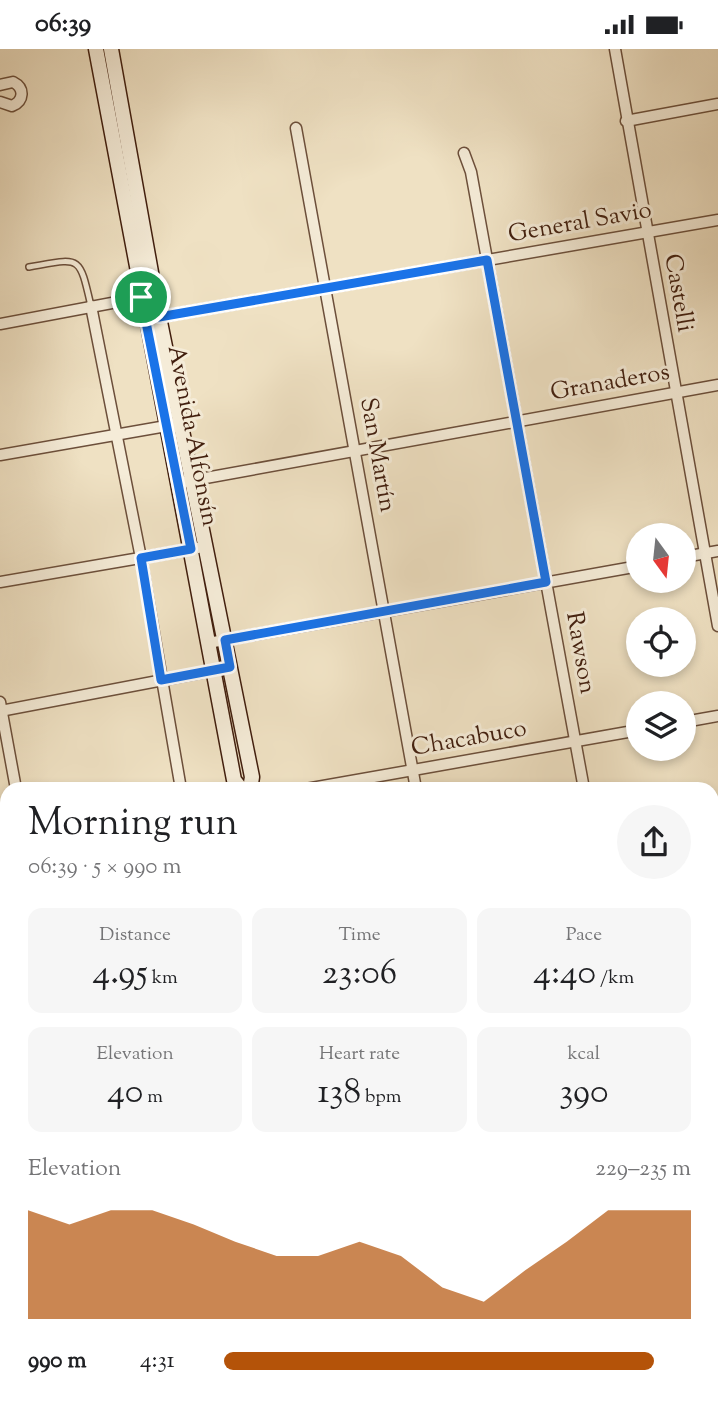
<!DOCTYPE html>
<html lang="en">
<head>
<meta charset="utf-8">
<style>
	body { margin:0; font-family:"Sorts Mill Goudy",serif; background:#f6f6f6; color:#202124; height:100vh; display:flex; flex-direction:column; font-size:26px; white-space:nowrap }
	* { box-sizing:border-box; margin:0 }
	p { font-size:23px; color:#757577 }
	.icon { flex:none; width:38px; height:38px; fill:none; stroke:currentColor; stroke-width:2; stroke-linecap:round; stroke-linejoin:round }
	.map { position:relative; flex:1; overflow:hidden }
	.sheet { position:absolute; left:0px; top:733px; width:719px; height:621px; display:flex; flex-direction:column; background:#fff; border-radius:21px 21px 0 0; box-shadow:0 4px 10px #0003 }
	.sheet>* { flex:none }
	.needle { width:46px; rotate:165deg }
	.tools { position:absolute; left:626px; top:474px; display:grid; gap:14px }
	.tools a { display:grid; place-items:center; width:70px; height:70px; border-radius:50%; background:#fff; box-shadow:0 4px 10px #0003; font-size:35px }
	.pin { position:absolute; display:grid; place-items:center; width:60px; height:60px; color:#fff; margin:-30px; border:4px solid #fff; border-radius:50%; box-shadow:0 2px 7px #0007 }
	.round { display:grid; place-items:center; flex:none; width:74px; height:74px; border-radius:37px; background:#f6f6f6 }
	.summary { display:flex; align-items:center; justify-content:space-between; height:119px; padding:0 28px }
	h1 { font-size:38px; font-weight:600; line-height:52px }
	.metrics { display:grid; grid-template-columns:repeat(3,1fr); gap:10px; height:119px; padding:7px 28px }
	.metrics div { display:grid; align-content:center; border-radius:14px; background:#f6f6f6; text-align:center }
	.metrics b { font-size:35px; font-weight:600 }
	.metrics small { font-size:19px; font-weight:400 }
	.metrics p { font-size:19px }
	.chart { height:196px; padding:14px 28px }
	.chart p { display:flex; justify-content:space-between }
	.chart svg { width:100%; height:126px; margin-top:7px; fill:#b45309; opacity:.7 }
	ul { padding:0 28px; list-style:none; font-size:23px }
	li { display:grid; grid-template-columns:112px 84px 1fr; align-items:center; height:52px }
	li i { height:18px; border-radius:9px; background:#b45309 }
	.status { display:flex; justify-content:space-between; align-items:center; height:49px; padding:0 35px; background:#fff; direction:ltr }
	.status svg { height:19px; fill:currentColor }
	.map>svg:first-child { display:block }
</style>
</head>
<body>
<div class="status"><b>06:39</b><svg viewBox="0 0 49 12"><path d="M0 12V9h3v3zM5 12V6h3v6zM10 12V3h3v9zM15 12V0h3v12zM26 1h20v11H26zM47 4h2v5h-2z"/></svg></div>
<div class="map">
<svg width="718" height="1354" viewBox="0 0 718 1354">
	<rect width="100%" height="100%" fill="#efe1c3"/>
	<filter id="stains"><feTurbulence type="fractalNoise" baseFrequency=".00286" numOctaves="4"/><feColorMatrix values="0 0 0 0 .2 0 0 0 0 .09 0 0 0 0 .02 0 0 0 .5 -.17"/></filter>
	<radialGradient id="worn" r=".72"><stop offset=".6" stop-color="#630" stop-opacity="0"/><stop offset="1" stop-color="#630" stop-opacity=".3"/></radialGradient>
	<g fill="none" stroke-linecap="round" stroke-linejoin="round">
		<g stroke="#6c4f3b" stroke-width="8">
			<path id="service" d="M29,218C81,209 79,205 91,257"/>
		</g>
		<g stroke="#6c4f3b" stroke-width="13">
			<g id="minor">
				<path d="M615,0L718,577"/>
				<path d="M0,36L13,33C25,39 24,52 12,57L0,53"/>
				<path d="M626,72L718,55"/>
				<path d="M296,79L416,740"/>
				<path d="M464,104L471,123L584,740"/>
				<path d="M91,257L141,509L181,740"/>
				<path d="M159,268L718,171"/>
				<path d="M0,275L149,247"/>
				<path d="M0,406L172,376"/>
				<path d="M178,434L718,336"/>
				<path d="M684,508L718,502"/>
				<path d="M0,533L198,499"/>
				<path d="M208,594L639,517"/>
				<path d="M0,653L16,740"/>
				<path d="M0,662L221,620"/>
				<path d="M684,673L718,667"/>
				<path d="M306,740L639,681"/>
				<path d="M0,796L7,795"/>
				<path d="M712,832L718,831"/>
				<path d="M0,965L7,964"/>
				<path d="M712,999L718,998"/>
				<path d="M0,1129L7,1128"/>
				<path d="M712,1164L718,1163"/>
				<path d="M0,1268L7,1266"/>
			</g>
		</g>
		<g stroke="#6c4f3b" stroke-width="15">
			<g id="tertiary">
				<path d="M712,1346L718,1347"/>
				<path d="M28,1354L54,1348"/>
			</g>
		</g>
		<g stroke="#411e0e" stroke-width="17">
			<g id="secondary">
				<path d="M96,0L234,731L241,740"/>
				<path d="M111,0L159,268L252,728L250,740"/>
			</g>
		</g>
		<g stroke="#411e0e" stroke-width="22">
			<g id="motorway">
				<path d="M617,1348L636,1354"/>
				<path d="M136,1354L150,1348"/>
				<path d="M342,1354L440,1351L505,1354"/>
			</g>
		</g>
		<use href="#service" stroke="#f5ecd8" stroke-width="5"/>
		<use href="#minor" stroke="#f5ecd8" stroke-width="10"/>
		<use href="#tertiary" stroke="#f5ecd8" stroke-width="12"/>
		<use href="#secondary" stroke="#f5ecd8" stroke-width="14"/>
		<use href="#motorway" stroke="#efe1c3" stroke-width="19"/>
		<g stroke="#411e0e" stroke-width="17" stroke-linecap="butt">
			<path id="secondary-bridge" d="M356,1348L357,1354"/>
		</g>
		<path stroke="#411e0e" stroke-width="2" stroke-dasharray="5 3.5" stroke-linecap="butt" d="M342,1348L343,1354"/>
		<use href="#secondary-bridge" stroke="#f5ecd8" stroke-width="14"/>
	</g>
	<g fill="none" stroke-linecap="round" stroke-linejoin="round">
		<g stroke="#fff" stroke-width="14">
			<path id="route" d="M487,211L546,533L225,591L230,618L161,631L141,509L191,500L141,248L155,246L159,268Z"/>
		</g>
		<use href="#route" stroke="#1a73e8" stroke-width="9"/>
	</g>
	<g text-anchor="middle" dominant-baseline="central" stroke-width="6" stroke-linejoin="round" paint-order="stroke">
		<g font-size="24" fill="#411e0e" stroke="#f5ecd8">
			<text transform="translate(580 174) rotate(-10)">General Savio</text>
			<text transform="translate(678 244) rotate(80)">Castelli</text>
			<text transform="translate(610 334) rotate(-10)">Granaderos</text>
			<text transform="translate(192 387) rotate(79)">Avenida Alfonsín</text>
			<text transform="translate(377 406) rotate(80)">San Martín</text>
			<text transform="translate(580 604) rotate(80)">Rawson</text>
			<text transform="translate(469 690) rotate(-10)">Chacabuco</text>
		</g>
	</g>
	<rect width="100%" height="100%" filter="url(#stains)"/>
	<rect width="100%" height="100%" fill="url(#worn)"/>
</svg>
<div class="tools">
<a><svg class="needle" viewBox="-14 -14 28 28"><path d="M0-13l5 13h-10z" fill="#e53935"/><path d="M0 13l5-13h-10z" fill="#757577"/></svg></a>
<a><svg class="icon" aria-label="locate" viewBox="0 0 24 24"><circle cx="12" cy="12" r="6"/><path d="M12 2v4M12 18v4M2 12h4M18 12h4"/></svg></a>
<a><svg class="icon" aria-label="layers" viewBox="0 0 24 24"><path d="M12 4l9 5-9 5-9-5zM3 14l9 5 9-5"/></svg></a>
</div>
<div class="pin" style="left:141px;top:248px;background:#1e9e55"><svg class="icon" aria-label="arrive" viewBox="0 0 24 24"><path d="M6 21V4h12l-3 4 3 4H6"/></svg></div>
<section class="sheet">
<div class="summary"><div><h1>Morning run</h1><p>06:39 · 5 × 990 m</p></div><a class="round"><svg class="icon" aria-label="share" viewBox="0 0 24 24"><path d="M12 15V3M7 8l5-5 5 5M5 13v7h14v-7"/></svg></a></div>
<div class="metrics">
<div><p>Distance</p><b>4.95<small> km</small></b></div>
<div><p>Time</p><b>23:06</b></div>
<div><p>Pace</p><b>4:40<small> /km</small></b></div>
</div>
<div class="metrics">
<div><p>Elevation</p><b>40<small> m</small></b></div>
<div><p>Heart rate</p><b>138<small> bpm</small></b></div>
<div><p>kcal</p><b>390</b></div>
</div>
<div class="chart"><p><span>Elevation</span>229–235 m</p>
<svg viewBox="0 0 160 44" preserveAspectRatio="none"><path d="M0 44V6L10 11L20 6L30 6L40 11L50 17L60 22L70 22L80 17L90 22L100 33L110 38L120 27L130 17L140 6L150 6L160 6V44z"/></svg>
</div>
<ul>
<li><b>990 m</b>4:31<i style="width:92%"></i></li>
</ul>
</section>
</div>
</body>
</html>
